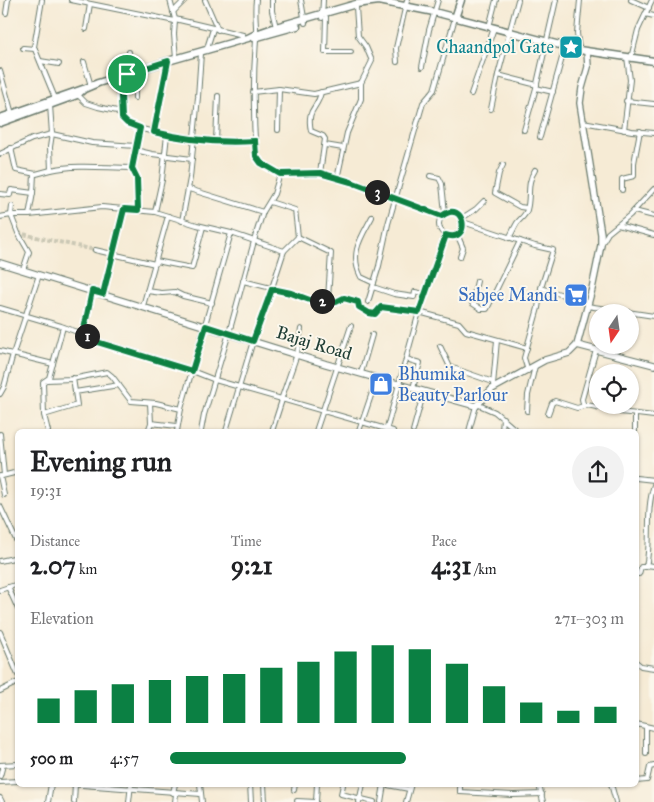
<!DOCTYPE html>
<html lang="en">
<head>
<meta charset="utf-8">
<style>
	body { margin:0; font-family:"IM FELL Great Primer",serif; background:#f2f2f2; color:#202124; height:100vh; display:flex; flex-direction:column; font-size:19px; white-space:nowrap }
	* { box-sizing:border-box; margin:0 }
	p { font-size:16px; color:#757577 }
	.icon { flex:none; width:28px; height:28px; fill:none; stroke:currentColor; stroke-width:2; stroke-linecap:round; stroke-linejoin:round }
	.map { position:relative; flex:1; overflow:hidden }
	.side { position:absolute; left:15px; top:429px; width:624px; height:358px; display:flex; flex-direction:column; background:#fff; border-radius:8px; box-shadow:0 1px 4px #0004 }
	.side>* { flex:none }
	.needle { width:32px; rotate:193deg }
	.buttons { position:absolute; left:589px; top:304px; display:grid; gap:10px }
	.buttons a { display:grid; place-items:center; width:50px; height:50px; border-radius:50%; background:#fff; box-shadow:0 1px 4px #0004; font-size:25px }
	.pin { position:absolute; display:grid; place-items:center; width:42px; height:42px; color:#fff; margin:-21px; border:2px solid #fff; border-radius:50%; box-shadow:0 1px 5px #0007 }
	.km { position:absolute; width:25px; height:25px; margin:-12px; border-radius:50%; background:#222; color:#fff; font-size:14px; line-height:25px; text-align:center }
	.round { display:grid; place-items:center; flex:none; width:52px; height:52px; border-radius:26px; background:#f2f2f2 }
	.head { display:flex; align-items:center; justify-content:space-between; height:85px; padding:0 15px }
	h1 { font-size:28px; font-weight:700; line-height:38px }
	.figures { display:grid; grid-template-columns:repeat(3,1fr); gap:8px; height:85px; padding:5px 15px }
	.figures div { display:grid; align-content:center }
	.figures b { font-size:25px; font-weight:700 }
	.figures small { font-size:14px; font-weight:400 }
	.figures p { font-size:14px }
	.chart { height:140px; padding:10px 15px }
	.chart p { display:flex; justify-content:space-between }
	.chart svg { width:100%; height:90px; margin-top:5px; stroke:#0b8043; stroke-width:6 }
	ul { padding:0 15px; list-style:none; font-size:16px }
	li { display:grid; grid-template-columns:80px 60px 1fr; align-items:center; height:38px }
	li i { height:12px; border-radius:6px; background:#0b8043 }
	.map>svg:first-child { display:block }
</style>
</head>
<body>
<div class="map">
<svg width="654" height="802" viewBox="0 0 654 802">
	<rect width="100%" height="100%" fill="#fbf7ec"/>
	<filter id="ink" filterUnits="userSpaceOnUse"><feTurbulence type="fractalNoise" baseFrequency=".02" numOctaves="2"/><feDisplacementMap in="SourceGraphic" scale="10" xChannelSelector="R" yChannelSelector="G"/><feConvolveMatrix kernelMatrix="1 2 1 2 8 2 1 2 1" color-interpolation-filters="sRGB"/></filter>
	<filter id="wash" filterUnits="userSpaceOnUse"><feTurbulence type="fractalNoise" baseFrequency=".0096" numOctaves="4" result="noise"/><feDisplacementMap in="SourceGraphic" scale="20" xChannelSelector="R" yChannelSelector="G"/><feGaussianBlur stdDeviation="1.12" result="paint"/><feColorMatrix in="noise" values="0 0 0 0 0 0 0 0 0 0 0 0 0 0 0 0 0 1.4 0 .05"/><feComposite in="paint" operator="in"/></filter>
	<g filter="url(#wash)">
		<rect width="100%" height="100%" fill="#f6ebd5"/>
	</g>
	<g filter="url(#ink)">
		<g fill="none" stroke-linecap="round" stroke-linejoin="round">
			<path stroke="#cbc8b5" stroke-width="4" stroke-dasharray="4 2" stroke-linecap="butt" d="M18,233L95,250"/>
			<g stroke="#6a7a6c" stroke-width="6">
				<g id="street">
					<path d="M42,0L34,47L55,98"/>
					<path d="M71,0L175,21V19"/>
					<path d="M170,0L175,19L243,35"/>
					<path d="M205,0L218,30"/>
					<path d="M256,0C254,13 257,26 256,39C253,78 253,116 256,156L261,163L280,174"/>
					<path d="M272,0V11L276,27"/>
					<path d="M301,0L305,23"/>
					<path d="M631,0L649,8"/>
					<path d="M173,12L185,0"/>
					<path d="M6,13L8,0"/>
					<path d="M645,14L654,16"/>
					<path d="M326,17L325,52H351"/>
					<path d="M322,18L323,0"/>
					<path d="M175,21L174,34L176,59"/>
					<path d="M489,27L496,0"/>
					<path d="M86,29L90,4"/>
					<path d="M23,48L35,49"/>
					<path d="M579,50L577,33L580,0"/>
					<path d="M206,51L213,29"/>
					<path d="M631,58L638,30L652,0"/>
					<path d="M40,61L59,64"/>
					<path d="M84,62L91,86"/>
					<path d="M397,62L396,48L407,0"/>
					<path d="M422,67L429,30L438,0"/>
					<path d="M0,71L12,114"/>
					<path d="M127,74L129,52"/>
					<path d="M498,75L537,85"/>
					<path d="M119,76L122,118"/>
					<path d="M536,88L553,92"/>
					<path d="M253,92L279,89L314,94L361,83"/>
					<path d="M77,94L86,103L98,107L117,111L127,123L133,127L168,135L230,143L255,141"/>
					<path d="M471,94L494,28"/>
					<path d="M135,98V71"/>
					<path d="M626,101L654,104"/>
					<path d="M50,105L52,134L50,147L51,170C78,164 105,168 132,168L140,128"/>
					<path d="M491,109L498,75L518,0"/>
					<path d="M583,122L632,131L654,133"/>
					<path d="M278,130L279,89"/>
					<path d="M524,130L536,88L556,0"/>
					<path d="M624,130L630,80L627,57"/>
					<path d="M154,132L168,61"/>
					<path d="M540,137L565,47"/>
					<path d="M216,141L218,96"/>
					<path d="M325,145L343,148"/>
					<path d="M11,148L16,170L36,174L51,170"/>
					<path d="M135,150L152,154L192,159"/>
					<path d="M0,154L32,139L52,134L92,143L136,146"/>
					<path d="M503,165L499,173L495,193L520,207L527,208"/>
					<path d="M132,168L137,178L138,210"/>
					<path d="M320,173L325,139L323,136L311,131C306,107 318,110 321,92"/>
					<path d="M430,176L439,178L442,184L445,213"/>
					<path d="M337,179L347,133L361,99V83L372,61L366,47L358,36L356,7"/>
					<path d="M189,189L263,212"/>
					<path d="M622,190V179L634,176V163L640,131"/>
					<path d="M0,194L10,195L11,190L33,193"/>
					<path d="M270,202L295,210L298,237"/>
					<path d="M12,206L11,215H29L33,193L34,174"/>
					<path d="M634,211L654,216"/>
					<circle cx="451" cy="224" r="12"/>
					<path d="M155,212L162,180L167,135"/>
					<path d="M29,215L102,207L155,212L197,225L231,233L284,251L270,294L253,341L226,431"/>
					<path d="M0,217L11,215L18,233L29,252L23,270"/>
					<path d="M372,217C361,238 349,253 361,277L374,283"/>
					<path d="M462,218L476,209L484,201"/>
					<path d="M182,221L190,178L198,97L201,53"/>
					<path d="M463,222L535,246L553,250L541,288L588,303"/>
					<path d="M618,225L654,235"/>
					<path d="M457,234L463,248L460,257"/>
					<path d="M509,238C512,233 514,228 517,223C520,219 525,216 527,210C531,196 526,183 535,170"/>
					<path d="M602,243L608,233L630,215L654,189"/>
					<path d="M95,250L155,264"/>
					<path d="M284,251L298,237L331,253L328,298L333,302L344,298L358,302C360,310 367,313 375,314L381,307L419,312L459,323L466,331L527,348"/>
					<path d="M156,261L192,268L203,227"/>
					<path d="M243,281L291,293L315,302L322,301L328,298"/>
					<path d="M477,281L472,303L481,309H487L520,241"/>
					<path d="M373,287L394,294L414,297L415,292L425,294"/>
					<path d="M147,291L162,293L175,292L183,296L212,303"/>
					<path d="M103,294L124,209"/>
					<path d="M368,302L379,266L388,224L423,103L434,90L455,18"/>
					<path d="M143,306L168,216"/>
					<path d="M587,306L654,316"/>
					<path d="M0,308L61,326L83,334L97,341L182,367L215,380L393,431"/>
					<path d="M83,334L92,291"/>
					<path d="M440,346L450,367L493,382"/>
					<path d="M0,351L53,364"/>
					<path d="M406,359L420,363L413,388"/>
					<path d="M528,371L524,358L538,308L541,288"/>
					<path d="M361,373L372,335"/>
					<path d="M47,380L72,379L107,372L112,376L131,401L156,403L181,409"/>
					<path d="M493,385L497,340"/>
					<path d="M75,392L119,385"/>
					<path d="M0,394L4,387L13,354L39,275"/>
					<path d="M281,400L297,354L301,329"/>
					<path d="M479,405L495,412L517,431"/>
					<path d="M585,405L583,404L582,399L596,350"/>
					<path d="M527,411L528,395L535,366"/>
					<path d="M548,414L552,403L555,401L577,408L587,405L620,412L654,416"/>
					<path d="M44,415L77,405L73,378"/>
					<path d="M151,423L177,426"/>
					<path d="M48,431L44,415L43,382L49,378L63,327"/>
					<path d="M148,431L151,423L150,403"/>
					<path d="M177,431L181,409L231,233"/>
					<path d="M201,431L204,415L229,333L256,234L263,212L274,194L280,174L320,173L351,182L442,216"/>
					<path d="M272,431L282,400"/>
					<path d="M316,431L351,326"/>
					<path d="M359,431L377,378"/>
					<path d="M386,431L419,312L445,235"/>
					<path d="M413,431L424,391"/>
					<path d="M469,431L476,406"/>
					<path d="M502,431L503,418"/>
					<path d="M635,431V414"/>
					<path d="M0,434L4,475"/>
					<path d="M0,476L4,495"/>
					<path d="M2,476L18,472"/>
					<path d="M636,478L654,480"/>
					<path d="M0,506L18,544"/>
					<path d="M0,561L18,557"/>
					<path d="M646,565L654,566"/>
					<path d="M636,574H639L641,567H646C652,540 645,512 654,485"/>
					<path d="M8,587L18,609"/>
					<path d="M0,590L18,584"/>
					<path d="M0,632L18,675"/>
					<path d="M636,662L641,666L654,668"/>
					<path d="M0,691L18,682"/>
					<path d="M636,724L654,728"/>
					<path d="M646,754V727"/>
					<path d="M0,765L18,764"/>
					<path d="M0,776L3,765"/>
					<path d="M636,781L647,780L650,767L654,766"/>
					<path d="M0,782L18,781"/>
					<path d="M69,784L201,794"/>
					<path d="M200,784L202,802"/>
					<path d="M250,784L251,802"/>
					<path d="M264,784L265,802"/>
					<path d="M382,784L409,789"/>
					<path d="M460,784V792L513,795L542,794"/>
					<path d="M539,784L543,802"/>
					<path d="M611,784L616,802"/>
					<path d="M343,785L341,794L374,802"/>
					<path d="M294,790L295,784"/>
					<path d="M173,793L175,784"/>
					<path d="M0,798L2,802"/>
					<path d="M297,801L316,802L317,784"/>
					<path d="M48,802L51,784"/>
					<path d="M74,802L75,784"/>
					<path d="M129,802L131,784"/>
					<path d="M175,802L176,794"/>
					<path d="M359,802L363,784"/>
					<path d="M381,802L384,784"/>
					<path d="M406,802L411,784"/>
				</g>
			</g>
			<g stroke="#6a7a6c" stroke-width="8">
				<g id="secondary">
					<path d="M0,263L326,364L476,406L492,389L545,360L569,353L577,345L592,289L601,245V234L580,103L582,88L588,67L587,51"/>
					<path d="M577,345L654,365"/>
				</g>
			</g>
			<g stroke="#6a7a6c" stroke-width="9">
				<g id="primary">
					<path d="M455,18L461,0"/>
					<path d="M254,38L297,26"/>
					<path d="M0,118L83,89"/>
					<path d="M0,123L77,95L84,89L98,83L168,61L248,38L256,34L276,27L356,4L379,1L434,12L579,50L654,61"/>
				</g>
			</g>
			<use href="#street" stroke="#fff" stroke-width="4"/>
			<use href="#secondary" stroke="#fff" stroke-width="5.5"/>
			<use href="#primary" stroke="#fff" stroke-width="6"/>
		</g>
	</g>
	<g fill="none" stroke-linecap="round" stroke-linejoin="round" filter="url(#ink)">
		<g stroke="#fff" stroke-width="10">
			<path id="route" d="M168,61L154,132C186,140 222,143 255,141L256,156L261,163L280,174L320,173L351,182L442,216C465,198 472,244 446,235L419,312L381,307L375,314L369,313L359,307L358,302L344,298L336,302L329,300L328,298L322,301L315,302L291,293L272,289L253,341L206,326L192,371L97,342L83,334L92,291L103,294L124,209L138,210L137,178L132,168L140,128L127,123L122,118L120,76Z"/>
		</g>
		<use href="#route" stroke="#0b8043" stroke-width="6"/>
	</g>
	<defs>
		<g id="sight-square" transform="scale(1.25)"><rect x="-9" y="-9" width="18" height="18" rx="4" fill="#0f9aa8" stroke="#fbf7ec"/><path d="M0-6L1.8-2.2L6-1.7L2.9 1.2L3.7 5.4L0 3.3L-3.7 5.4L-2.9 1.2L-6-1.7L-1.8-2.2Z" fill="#fff"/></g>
		<g id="supermarket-square" transform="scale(1.25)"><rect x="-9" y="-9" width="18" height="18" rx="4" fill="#3f7fe0" stroke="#fbf7ec"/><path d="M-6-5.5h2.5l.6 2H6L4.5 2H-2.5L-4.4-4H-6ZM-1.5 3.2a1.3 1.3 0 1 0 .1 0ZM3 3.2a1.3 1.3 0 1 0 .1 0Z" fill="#fff"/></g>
		<g id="shop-square" transform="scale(1.25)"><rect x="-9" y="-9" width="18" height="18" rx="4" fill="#3f7fe0" stroke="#fbf7ec"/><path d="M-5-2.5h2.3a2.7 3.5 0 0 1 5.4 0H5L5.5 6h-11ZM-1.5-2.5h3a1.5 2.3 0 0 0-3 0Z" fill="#fff"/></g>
	</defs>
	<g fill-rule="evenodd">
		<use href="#sight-square" x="571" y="47"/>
		<use href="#supermarket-square" x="576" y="295"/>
		<use href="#shop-square" x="381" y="384"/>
	</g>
	<g text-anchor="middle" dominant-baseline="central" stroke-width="4" stroke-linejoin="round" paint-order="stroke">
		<g font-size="18" fill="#0d838f" stroke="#fbf7ec" text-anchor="end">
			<text x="554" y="47">Chaandpol Gate</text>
		</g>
		<g font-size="18" fill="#366cbe" stroke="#fbf7ec" text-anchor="end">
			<text x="558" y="295">Sabjee Mandi</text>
			<text x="398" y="374" text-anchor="start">Bhumika<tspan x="398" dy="21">Beauty Parlour</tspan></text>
		</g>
		<g font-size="18" fill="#1f3d34" stroke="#fbf7ec">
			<text transform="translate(314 343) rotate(17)">Bajaj Road</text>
		</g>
	</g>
</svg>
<div class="buttons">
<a><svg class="needle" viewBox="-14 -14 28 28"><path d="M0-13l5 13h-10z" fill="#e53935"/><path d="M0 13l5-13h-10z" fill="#757577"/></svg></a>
<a><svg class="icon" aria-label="locate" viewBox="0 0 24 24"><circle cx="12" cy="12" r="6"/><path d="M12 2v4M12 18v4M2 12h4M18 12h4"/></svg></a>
</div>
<div class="pin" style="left:127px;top:74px;background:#1e9e55"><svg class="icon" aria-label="arrive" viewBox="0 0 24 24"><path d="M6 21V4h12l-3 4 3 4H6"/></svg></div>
<b class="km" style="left:87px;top:336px">1</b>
<b class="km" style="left:322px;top:301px">2</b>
<b class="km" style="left:377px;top:192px">3</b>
<section class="side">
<div class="head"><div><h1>Evening run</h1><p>19:31</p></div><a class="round"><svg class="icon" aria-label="share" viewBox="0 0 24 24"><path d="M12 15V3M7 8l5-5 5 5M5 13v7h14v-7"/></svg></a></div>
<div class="figures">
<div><p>Distance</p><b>2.07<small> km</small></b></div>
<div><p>Time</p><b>9:21</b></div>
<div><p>Pace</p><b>4:31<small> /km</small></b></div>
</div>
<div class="chart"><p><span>Elevation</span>271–303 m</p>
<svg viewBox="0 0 160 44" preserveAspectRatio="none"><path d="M5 44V32M15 44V28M25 44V25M35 44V23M45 44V21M55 44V20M65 44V17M75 44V14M85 44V9M95 44V6M105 44V8M115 44V15M125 44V26M135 44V34M145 44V38M155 44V36"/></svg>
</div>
<ul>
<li><b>500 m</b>4:57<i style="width:52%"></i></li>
</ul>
</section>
</div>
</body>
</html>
